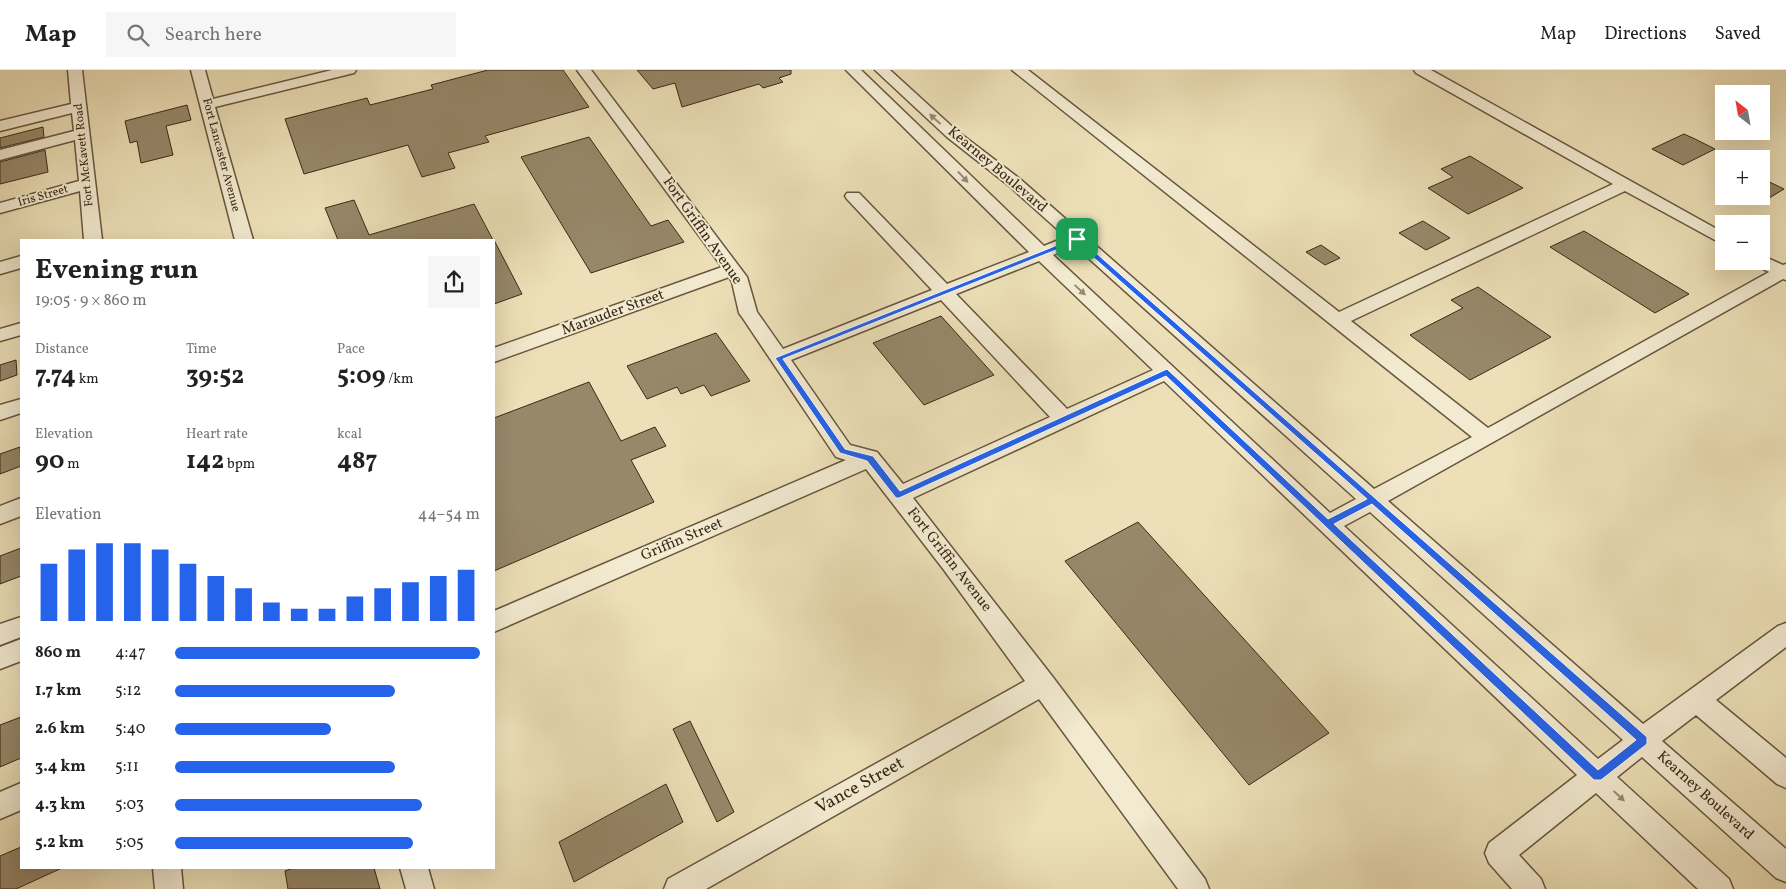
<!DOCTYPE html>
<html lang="en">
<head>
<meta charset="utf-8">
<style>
	body { margin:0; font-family:Vollkorn,serif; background:#f6f6f6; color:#222; height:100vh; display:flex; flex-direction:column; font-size:19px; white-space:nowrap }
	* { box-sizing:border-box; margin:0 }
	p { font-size:16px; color:#767676 }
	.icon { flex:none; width:28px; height:28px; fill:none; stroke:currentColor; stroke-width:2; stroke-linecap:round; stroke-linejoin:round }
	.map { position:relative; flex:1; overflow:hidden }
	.drawer { position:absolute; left:20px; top:169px; width:475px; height:630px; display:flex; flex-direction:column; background:#fff; border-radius:0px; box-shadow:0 5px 20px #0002 }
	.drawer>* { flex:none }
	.needle { width:32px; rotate:329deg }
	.controls { position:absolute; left:1715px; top:15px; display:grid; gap:10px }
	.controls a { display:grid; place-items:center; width:55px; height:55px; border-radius:0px; background:#fff; box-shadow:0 5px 20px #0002; font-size:25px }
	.pin { position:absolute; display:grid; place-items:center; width:42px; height:42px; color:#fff; margin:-21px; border-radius:10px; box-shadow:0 2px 8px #0006 }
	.round { display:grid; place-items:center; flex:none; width:52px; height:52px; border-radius:0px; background:#f6f6f6 }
	.overview { display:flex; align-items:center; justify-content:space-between; height:85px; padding:0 15px }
	h1 { font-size:28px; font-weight:700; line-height:38px }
	.figures { display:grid; grid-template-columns:repeat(3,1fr); gap:8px; height:85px; padding:5px 15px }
	.figures div { display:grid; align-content:center }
	.figures b { font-size:25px; font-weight:700 }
	.figures small { font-size:14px; font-weight:400 }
	.figures p { font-size:14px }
	.chart { height:140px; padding:10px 15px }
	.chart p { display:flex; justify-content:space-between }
	.chart svg { width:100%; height:90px; margin-top:5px; stroke:#2563eb; stroke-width:6 }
	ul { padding:0 15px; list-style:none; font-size:16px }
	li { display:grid; grid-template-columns:80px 60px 1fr; align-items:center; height:38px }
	li i { height:12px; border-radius:6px; background:#2563eb }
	header { display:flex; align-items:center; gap:30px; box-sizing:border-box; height:70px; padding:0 25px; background:#fff; border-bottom:1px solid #e0e0e0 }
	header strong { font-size:24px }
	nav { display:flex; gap:28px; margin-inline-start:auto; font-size:18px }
	.search { width:350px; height:45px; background:#f6f6f6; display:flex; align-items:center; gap:12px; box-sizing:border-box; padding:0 18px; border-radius:0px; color:#767676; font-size:19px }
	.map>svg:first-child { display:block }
</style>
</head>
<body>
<header>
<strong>Map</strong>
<div class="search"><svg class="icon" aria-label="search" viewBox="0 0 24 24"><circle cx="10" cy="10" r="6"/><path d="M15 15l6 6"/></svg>Search here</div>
<nav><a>Map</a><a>Directions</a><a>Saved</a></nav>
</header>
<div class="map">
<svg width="1786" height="819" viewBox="0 0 1786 819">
	<rect width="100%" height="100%" fill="#ede0b8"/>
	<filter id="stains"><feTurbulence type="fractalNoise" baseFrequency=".004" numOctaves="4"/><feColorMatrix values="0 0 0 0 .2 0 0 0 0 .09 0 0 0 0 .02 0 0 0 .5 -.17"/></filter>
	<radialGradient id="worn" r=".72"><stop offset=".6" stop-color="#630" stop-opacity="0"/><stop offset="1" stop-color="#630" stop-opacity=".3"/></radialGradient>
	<g fill="#97886a" stroke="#392916">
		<path d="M488,0H563L589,37L485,66L489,72L448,83L455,98L422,107L408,75L304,104L285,49L367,28L370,35L433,19L431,15Z"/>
		<path d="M637,0H791V4L779,8L783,12L763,18L759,14L682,37L675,13L653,19Z"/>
		<path d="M187,35L191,50L166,56L173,85L141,93L137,71L130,73L125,51Z"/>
		<path d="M43,57L44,67L0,78V68Z"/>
		<path d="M1684,64L1695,69L1715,79L1683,95L1652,79Z"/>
		<path d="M589,67L651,156L668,150L684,172L591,203L521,87Z"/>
		<path d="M45,80L48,102L0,114V92Z"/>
		<path d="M1470,86L1523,118L1468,144L1428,118L1453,107L1441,99Z"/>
		<path d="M1761,108L1784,119L1761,133Z"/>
		<path d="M354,130L369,165L474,134L493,170H338L325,138Z"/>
		<path d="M1423,151L1450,168L1426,180L1399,163Z"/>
		<path d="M1584,161L1689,224L1655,243L1550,177Z"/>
		<path d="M494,170L522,224L494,234Z"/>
		<path d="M1321,175L1340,188L1325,195L1306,182Z"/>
		<path d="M1478,217L1551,267L1470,310L1410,265L1463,238L1451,230Z"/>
		<path d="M941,246L994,305L924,335L873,273Z"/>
		<path d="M716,263L750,311L711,326L704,315L681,324L677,317L647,329L627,296Z"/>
		<path d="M16,290L17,305L0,311V295Z"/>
		<path d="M589,312L621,371L655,357L666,376L631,390L654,432L494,501V348Z"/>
		<path d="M20,377L21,396L0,404V384Z"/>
		<path d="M1138,452L1329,663L1249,715L1065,491Z"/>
		<path d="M21,478V506L0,514V486Z"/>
		<path d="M21,647V688L0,697V655Z"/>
		<path d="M690,651L734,742L717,752L673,659Z"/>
		<path d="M666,714L683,752L574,812L559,772Z"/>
		<path d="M21,777V798H62L16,819H0V786Z"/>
		<path d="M293,798H374L380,819H288L285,801Z"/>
	</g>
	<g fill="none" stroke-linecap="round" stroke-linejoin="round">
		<g stroke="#66573e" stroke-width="3">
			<g id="minor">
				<path d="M68,0H82L102,170H84L80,121L0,143V133L79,111L75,70L0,90V80L74,61L72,43L0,61V51L71,34Z"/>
				<path d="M191,0H205L213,29L332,0H356L354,3L215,37L253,170H235Z"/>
				<path d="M577,0H591L747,207L757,242L783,279L932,220L847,129L845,126L847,123H859L947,214L1029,182L846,0H861L1044,176L1066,167L1008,115L947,67L875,0H890L957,61L1020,109L1374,419L1472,367L1012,0H1028L1339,242L1613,114L1416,3L1414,0H1431L1724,163V175L1625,121L1351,251L1488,358L1769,202L1755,195L1752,191H1761V185L1783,195L1786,194V210L1783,209L1388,431L1643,654L1778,556L1786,553V577L1716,630L1786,688V718L1777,714L1696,645L1662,671L1786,779V812L1776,808L1642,687L1617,707L1729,809L1733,819H1698L1596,723L1519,785L1541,809L1545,819H1512L1489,793L1485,783L1489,773L1577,705L1164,311L913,428L1052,606L1205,809L1209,819H1178L1039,629L706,819H664L668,809L1025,611L944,500L866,399L494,562V541L846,390L836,387L742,247L739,243L732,212L729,207L494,292V278L722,197ZM1075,176L1356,429L1330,443L1053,185ZM1039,191L1153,300L1067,339L956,224ZM941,230L1050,347L903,414L877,382L850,375L791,290ZM1370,442L1623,670L1598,689L1344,456Z"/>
				<path d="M21,186V198L0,204V192Z"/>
				<path d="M21,253V265L0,271V259Z"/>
				<path d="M21,329V343L0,350V335Z"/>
				<path d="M21,428V446L0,454V436Z"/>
				<path d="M21,547V567L0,575V554Z"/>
				<path d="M21,569V591L0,599V577Z"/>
				<path d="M21,713V740L0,749V722Z"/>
				<path d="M153,798H181L183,819H155Z"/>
				<path d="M400,798H428L434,819H406Z"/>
			</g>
		</g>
		<use href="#minor" fill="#f3ebd1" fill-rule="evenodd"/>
	</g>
	<defs><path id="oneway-solid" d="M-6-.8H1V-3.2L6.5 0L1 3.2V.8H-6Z" transform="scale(1.25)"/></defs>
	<g fill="#968a74">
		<use href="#oneway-solid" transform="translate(935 49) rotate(-138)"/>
		<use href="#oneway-solid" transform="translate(963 107) rotate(47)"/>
		<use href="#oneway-solid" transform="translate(1080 220) rotate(43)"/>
		<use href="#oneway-solid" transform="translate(1619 726) rotate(43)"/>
	</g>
	<path fill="#2563eb" stroke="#fff" fill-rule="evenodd" d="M1075,168H1079L1647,667V674L1601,710H1594L1166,306L899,428H896L867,391L840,383L775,288ZM1076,172L1367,429L1328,449L1167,299L900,421L873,386L845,379L783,289ZM1372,434L1636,670L1598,700L1334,454Z"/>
	<g text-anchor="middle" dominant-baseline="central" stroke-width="4" stroke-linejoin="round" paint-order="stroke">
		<g font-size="12" fill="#392916" stroke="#f3ebd1">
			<text transform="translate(84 85) rotate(-96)">Fort McKavett Road</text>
			<text transform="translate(221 85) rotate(75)">Fort Lancaster Avenue</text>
			<text transform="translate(43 126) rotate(-16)">Iris Street</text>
		</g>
		<g font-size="15" fill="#392916" stroke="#f3ebd1">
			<text transform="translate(997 100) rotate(40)">Kearney Boulevard</text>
			<text transform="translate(702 161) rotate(55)">Fort Griffin Avenue</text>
			<text transform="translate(613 243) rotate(-20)">Marauder Street</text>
			<text transform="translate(682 470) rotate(-23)">Griffin Street</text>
			<text transform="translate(949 490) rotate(52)">Fort Griffin Avenue</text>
			<text transform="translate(1705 726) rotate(42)">Kearney Boulevard</text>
		</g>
		<g font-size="18" fill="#392916" stroke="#f3ebd1">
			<text transform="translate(860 716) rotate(-29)">Vance Street</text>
		</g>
	</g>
	<rect width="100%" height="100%" filter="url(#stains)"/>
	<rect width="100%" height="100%" fill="url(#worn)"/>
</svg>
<div class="controls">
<a><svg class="needle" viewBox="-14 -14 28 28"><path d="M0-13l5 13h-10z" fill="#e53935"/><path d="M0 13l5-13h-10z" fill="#767676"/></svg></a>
<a>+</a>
<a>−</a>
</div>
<div class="pin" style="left:1077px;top:169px;background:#1e9e55"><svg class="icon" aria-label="arrive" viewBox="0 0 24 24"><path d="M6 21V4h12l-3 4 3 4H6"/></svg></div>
<section class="drawer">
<div class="overview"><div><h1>Evening run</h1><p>19:05 · 9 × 860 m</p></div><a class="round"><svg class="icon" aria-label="share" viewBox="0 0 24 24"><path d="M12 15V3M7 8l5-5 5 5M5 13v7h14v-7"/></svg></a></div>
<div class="figures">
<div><p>Distance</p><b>7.74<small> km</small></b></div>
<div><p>Time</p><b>39:52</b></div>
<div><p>Pace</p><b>5:09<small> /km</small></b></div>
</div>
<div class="figures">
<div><p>Elevation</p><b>90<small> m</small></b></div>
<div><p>Heart rate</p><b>142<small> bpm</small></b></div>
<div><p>kcal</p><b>487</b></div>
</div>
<div class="chart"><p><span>Elevation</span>44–54 m</p>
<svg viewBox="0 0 160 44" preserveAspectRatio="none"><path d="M5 44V16M15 44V9M25 44V6M35 44V6M45 44V9M55 44V16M65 44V22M75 44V28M85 44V35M95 44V38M105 44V38M115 44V32M125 44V28M135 44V25M145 44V22M155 44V19"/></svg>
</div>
<ul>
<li><b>860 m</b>4:47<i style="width:100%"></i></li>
<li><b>1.7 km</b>5:12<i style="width:72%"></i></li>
<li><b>2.6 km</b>5:40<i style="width:51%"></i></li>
<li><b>3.4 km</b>5:11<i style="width:72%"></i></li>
<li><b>4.3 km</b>5:03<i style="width:81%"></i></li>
<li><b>5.2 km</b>5:05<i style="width:78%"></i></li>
</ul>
</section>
</div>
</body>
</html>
